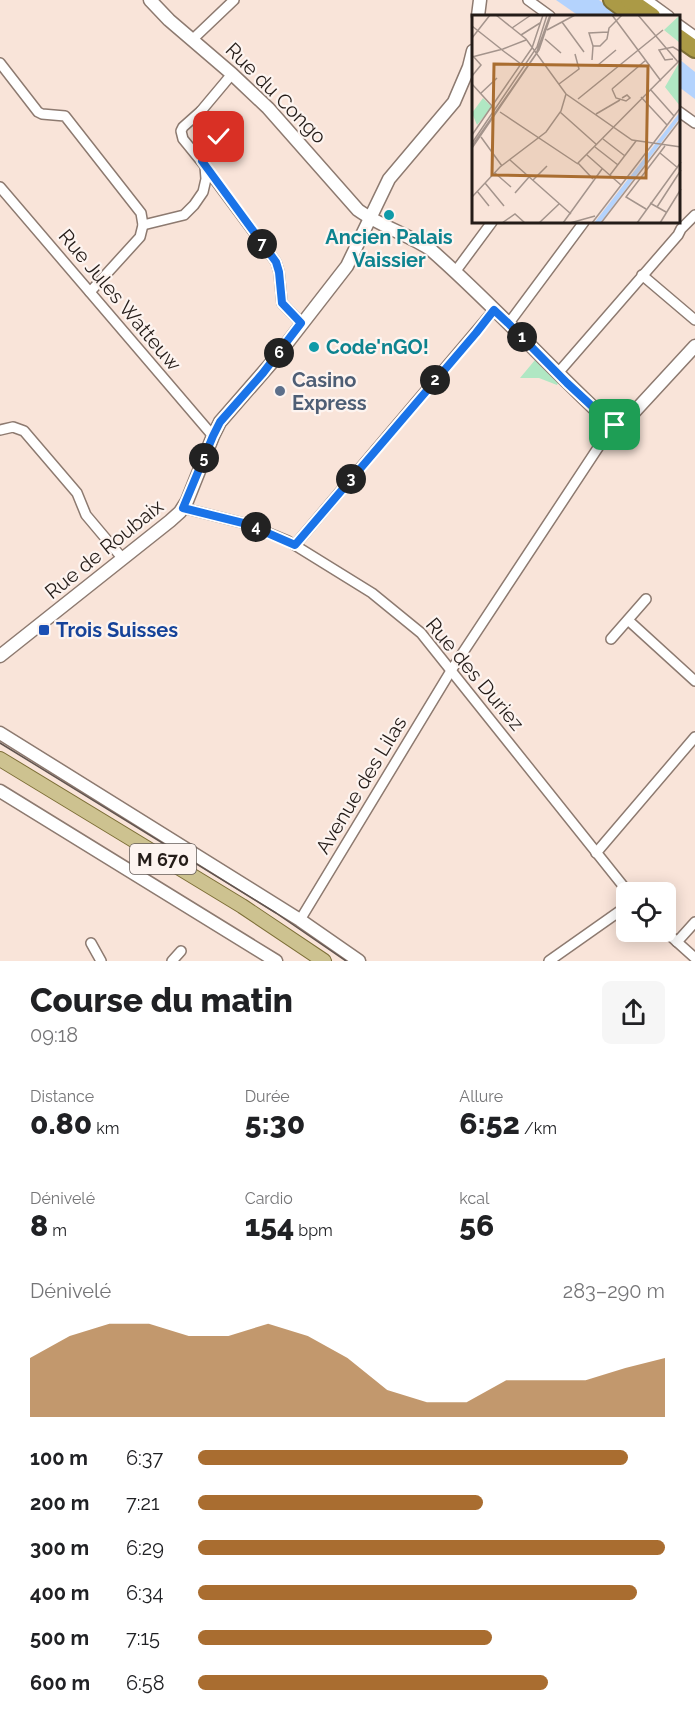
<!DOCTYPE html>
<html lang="fr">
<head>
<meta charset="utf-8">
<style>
	body { margin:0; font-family:Raleway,sans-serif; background:#f6f6f6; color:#202124; height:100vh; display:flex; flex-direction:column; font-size:22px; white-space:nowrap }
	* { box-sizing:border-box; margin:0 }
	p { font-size:20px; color:#757577 }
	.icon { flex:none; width:33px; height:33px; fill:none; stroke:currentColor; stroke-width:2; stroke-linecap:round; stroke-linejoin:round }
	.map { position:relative; height:961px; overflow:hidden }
	.sheet { display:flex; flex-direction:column; background:#fff; flex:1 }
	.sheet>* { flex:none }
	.controls { position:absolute; left:616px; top:882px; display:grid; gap:12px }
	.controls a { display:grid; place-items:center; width:60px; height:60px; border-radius:9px; background:#fff; box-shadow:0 3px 15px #0003; font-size:30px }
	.pin { position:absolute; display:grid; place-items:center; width:51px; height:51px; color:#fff; margin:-26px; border-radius:12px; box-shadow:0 3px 9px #0006 }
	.km { position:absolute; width:30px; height:30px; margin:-15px; border-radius:50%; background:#222; color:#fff; font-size:16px; line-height:30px; text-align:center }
	.round { display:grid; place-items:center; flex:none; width:63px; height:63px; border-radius:9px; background:#f6f6f6 }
	.head { display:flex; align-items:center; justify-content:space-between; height:102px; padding:0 30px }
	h1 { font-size:33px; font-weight:800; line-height:45px }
	.figures { display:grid; grid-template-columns:repeat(3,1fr); gap:9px; height:102px; padding:6px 30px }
	.figures div { display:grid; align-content:center }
	.figures b { font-size:30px; font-weight:800 }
	.figures small { font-size:16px; font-weight:400 }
	.figures p { font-size:16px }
	.chart { height:168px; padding:12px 30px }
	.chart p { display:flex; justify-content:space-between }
	.chart svg { width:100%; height:108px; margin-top:6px; fill:#a96d30; opacity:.7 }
	ul { padding:0 30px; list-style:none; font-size:20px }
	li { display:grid; grid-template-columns:96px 72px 1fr; align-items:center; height:45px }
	li i { height:15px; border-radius:8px; background:#a96d30 }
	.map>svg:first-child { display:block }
</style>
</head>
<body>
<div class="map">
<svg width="695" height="961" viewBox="0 0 695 961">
	<rect width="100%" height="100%" fill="#f9e4d9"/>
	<path fill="#b0e7c3" d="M535,360L558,383L557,385L539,378H520Z"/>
	<g fill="#b4d3fd">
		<path d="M556,0H599L621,16H579Z"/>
		<path d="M679,59L695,72V99L679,87Z"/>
	</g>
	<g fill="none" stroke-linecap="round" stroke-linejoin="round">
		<g stroke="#8d7a70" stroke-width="12">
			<g id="street">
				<path d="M528,0L550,16"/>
				<path d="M647,0L669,16"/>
				<path d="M678,24L695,36"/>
				<path d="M192,40L234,0"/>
				<path d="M0,63L38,112L42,114L65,116L141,213L143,225L140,237L90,292"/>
				<path d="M201,111L232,74"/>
				<path d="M678,111L695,123"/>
				<path d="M206,168L276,262L279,272L282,303L301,323"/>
				<path d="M0,187L213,436"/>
				<path d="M143,225L184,215L194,205L203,192L206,179L205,166L183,139L181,131L183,127L201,111L218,130L219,137L202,161"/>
				<path d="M455,272L492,222"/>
				<path d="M642,275L695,320"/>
				<path d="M509,323L584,222"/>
				<path d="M558,373L678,235L681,229L695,215"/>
				<path d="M0,430L13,427L24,431L77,493L86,515L123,559"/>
				<path d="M183,508L247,524L288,541L372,593L421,633L628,892"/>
				<path d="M295,545L494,310"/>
				<path d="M628,620L695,681"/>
				<path d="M611,639L646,599"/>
				<path d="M596,853L695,737"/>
				<path d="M300,920L452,669L613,425"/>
				<path d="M666,932L695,958"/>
				<path d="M677,942L695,922"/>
				<path d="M91,943L101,961"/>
				<path d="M172,961L181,951"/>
				<path d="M549,961L627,906"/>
			</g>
		</g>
		<g stroke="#8d7a70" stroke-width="15">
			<g id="secondary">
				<path d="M150,0L169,20L232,74L268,108L358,210C380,226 407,234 430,249C493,304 549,367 611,424L615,425L624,423L695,346"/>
				<path d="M478,16L480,0"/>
				<path d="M0,656L170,521L180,512L187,501L213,436L220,422L274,360L347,266L389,179L454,102L469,67L473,51"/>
				<path d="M0,733L300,920L359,961"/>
				<path d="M0,791L276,961"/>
			</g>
		</g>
		<g stroke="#7c6e36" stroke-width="16">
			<path id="primary" d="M0,759L242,906L324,961"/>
		</g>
		<g stroke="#7c6e36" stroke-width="20">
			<g id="highway">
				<path d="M612,0L634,16"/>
				<path d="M629,0L652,16"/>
				<path d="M678,37L695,49"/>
			</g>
		</g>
		<use href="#street" stroke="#fff" stroke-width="9"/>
		<use href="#secondary" stroke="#fff" stroke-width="12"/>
		<use href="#primary" stroke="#cdc290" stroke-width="14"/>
		<use href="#highway" stroke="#ab9a46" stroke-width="16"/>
		<path stroke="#60544f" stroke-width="1.5" d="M0,743L276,913L346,961"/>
	</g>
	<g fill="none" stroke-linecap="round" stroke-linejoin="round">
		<g stroke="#fff" stroke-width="12">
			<path id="route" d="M219,137L202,161L276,262L279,272L282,303L301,323L263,373L220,422L213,436L183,508L247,524L295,545L476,333L494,310L508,323L567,383L609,422L615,425"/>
		</g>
		<use href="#route" stroke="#1a73e8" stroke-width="8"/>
	</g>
	<g fill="#0f9aa8" stroke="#fdf4f0" stroke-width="2">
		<circle cx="389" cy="215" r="6"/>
		<circle cx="314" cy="347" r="6"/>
	</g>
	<circle fill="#5c6f8a" stroke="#fdf4f0" stroke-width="2" cx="280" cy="391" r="6"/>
	<rect fill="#1a4fb4" stroke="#fdf4f0" stroke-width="2" x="38" y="624" width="12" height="12" rx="3"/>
	<g text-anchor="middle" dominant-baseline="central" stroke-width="4.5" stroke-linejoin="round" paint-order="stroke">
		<rect fill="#fdf4f0" stroke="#655d59" stroke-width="1.5" x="130" y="844" width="66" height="30" rx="4.5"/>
		<g font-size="18" font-weight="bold" fill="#241c18">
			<text x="163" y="859">M 670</text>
		</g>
		<g font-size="20" fill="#241c18" stroke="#fdf4f0">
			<text transform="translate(276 93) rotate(45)">Rue du Congo</text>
			<text transform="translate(120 300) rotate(50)">Rue Jules Watteuw</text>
			<text transform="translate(104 549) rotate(-39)">Rue de Roubaix</text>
			<text transform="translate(475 674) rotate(50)">Rue des Duriez</text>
			<text transform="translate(361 785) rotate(-59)">Avenue des Lilas</text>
		</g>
		<g font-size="20" font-weight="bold" fill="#0d838f" stroke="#fdf4f0">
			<text x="389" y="237">Ancien Palais<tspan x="389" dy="23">Vaissier</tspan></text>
			<text x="326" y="347" text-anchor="start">Code'nGO!</text>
		</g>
		<g font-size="20" font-weight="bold" fill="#4e5e75" stroke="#fdf4f0" text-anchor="start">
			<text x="292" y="380">Casino<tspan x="292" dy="23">Express</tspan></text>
		</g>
		<g font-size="20" font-weight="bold" fill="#164399" stroke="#fdf4f0" text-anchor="start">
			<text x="56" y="630">Trois Suisses</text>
		</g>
	</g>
	<g transform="translate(472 15)">
		<rect width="208" height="208" fill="#f9e4d9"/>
		<path d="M208,0V28L192,15ZM208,46L209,90L208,91L193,72ZM11,83L20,92L5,110L0,98Z" fill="#b0e7c3"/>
		<path d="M208,97V103L128,208H122Z" fill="#b4d3fd"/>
		<path fill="none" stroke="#a4948c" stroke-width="1.5" d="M24,0L54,24L94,79L160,125L209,132M140,0L189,66M166,0L206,47M90,7L112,37M0,11L29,34M40,13L59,0M75,15L103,0M49,20L68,8M0,23L18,0M73,24L89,38M121,31L117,18L136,17M60,33L71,0M31,34L54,25M30,35L49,49M0,42L31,34M201,44L193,45L187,35L201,32L209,37M120,45L121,31H128L135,24L137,13L150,0M126,50L144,35M0,61L9,50L1,41M0,69L20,91M87,69L107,54L103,39M140,74L174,45M140,74L144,83L154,86L158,83L155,80L150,83M178,74L202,101M8,79L25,63M169,82L195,110M106,84L191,15M28,97L106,149M88,97L125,130M124,99L148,85M0,120L60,33M9,122L30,151M131,124L153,141M0,128L65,32L75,0M0,131L64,39L78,0M123,132L146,150M0,133L67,35L79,0M188,138L206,153M115,140L149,170M38,145L99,199M23,158L39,172M138,160L164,126M121,164L106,148L209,44M61,165L75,151M13,168L32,191M5,176L17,191M43,178L57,162M0,182L28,152L74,117L89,96L94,79M178,188L194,197M185,192L209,155M174,194L154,182L193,131M30,208L43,199L53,208M67,208L87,189M91,208L130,154M98,208L123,201M120,208L209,92M129,208L209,104M165,208L209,147M188,208L209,174"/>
		<path fill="#a96d30" fill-opacity="0.15" stroke="#a96d30" stroke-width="3" d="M22,49L176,51L174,163L20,160Z"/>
		<rect width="208" height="208" fill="none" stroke="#241c18" stroke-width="3"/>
	</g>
</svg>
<div class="controls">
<a><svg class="icon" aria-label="locate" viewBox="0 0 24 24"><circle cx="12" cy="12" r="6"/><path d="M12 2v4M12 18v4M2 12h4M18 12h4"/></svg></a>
</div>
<div class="pin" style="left:615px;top:425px;background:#1e9e55"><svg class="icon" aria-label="arrive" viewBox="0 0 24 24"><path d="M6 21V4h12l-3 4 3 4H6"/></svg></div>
<div class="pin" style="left:219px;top:137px;background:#d93025"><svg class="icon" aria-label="check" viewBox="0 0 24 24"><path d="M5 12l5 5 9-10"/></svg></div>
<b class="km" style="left:522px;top:337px">1</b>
<b class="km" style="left:435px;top:380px">2</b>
<b class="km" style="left:351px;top:479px">3</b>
<b class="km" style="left:256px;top:527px">4</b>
<b class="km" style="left:204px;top:458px">5</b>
<b class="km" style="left:279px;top:353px">6</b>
<b class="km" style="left:262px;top:244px">7</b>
</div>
<section class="sheet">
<div class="head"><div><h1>Course du matin</h1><p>09:18</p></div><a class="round"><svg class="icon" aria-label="share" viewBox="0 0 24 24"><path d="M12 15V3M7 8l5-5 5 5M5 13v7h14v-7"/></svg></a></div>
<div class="figures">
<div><p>Distance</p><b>0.80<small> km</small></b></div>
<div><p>Durée</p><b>5:30</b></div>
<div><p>Allure</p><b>6:52<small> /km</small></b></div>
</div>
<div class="figures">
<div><p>Dénivelé</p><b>8<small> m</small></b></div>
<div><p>Cardio</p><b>154<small> bpm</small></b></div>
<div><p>kcal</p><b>56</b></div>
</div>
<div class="chart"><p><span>Dénivelé</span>283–290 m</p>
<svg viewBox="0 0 160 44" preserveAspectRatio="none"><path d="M0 44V20L10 11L20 6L30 6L40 11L50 11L60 6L70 11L80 20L90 33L100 38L110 38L120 29L130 29L140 29L150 24L160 20V44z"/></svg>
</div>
<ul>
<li><b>100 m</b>6:37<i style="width:92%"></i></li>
<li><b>200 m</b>7:21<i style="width:61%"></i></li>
<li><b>300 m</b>6:29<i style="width:100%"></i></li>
<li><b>400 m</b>6:34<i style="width:94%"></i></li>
<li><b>500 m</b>7:15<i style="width:63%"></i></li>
<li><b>600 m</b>6:58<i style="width:75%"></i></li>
</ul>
</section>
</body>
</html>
